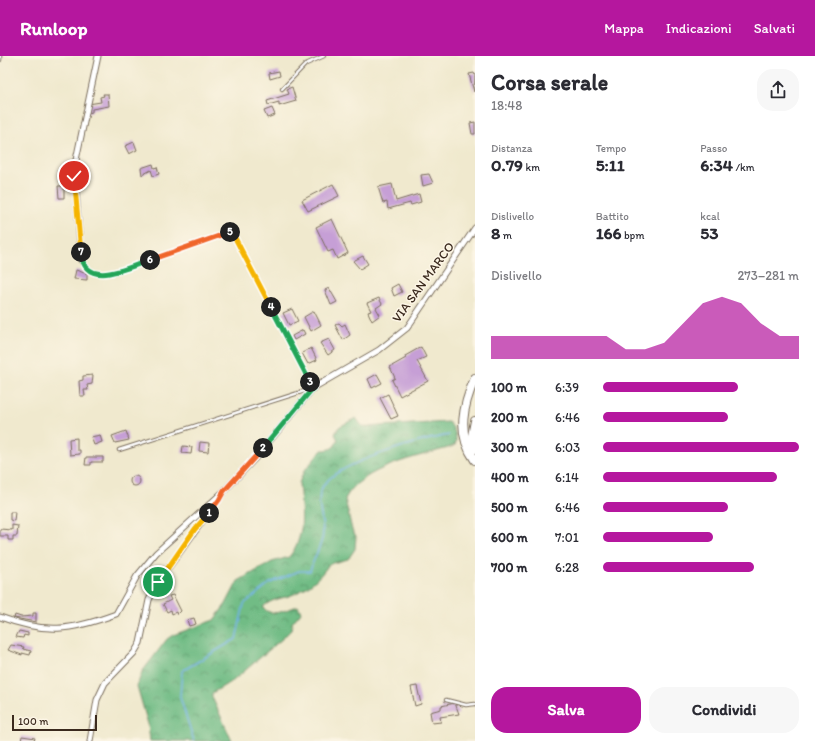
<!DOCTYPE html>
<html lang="it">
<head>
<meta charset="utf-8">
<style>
	body { margin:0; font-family:Itim,sans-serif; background:#f7f7f7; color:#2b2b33; height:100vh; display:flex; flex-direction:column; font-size:15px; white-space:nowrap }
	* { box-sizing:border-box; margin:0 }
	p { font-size:13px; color:#7c7c81 }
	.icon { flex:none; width:22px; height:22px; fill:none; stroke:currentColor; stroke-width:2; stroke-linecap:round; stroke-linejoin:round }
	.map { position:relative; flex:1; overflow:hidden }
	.side { display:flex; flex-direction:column; background:#fff; width:340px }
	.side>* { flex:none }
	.scale { position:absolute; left:12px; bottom:10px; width:85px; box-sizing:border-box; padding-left:4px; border:2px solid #3b2a1e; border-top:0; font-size:11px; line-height:14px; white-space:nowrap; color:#3b2a1e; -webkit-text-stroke:3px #fcf5e5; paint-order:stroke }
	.pin { position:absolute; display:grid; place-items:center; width:34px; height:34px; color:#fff; margin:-17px; border:2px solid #fff; border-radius:50%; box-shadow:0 1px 4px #0007 }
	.km { position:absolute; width:20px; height:20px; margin:-10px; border-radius:50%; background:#222; color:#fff; font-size:11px; line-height:20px; text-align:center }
	.round { display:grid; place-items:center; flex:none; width:42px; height:42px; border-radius:16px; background:#f7f7f7 }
	.overview { display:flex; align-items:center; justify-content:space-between; height:68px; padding:0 16px }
	h1 { font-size:22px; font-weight:700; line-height:30px }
	.figures { display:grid; grid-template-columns:repeat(3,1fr); gap:6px; height:68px; padding:4px 16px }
	.figures div { display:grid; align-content:center }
	.figures b { font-size:17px; font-weight:700 }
	.figures small { font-size:11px; font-weight:400 }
	.figures p { font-size:11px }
	.chart { height:112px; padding:8px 16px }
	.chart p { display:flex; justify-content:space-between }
	.chart svg { width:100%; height:72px; margin-top:4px; fill:#b5179e; opacity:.7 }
	.action { display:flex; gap:8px; margin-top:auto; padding:8px 16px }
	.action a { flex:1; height:46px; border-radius:16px; background:#b5179e; color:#fff; font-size:16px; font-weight:700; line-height:46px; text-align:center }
	.action a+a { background:#f7f7f7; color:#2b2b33 }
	ul { padding:0 16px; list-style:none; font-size:13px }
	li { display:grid; grid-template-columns:64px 48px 1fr; align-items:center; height:30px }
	li i { height:10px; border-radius:5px; background:#b5179e }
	header { display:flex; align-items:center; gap:24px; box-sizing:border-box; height:56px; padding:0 20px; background:#b5179e; color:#fff }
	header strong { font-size:19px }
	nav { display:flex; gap:22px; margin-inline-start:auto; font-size:14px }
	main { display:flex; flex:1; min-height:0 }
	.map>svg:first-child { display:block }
</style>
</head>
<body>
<header>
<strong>Runloop</strong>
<nav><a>Mappa</a><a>Indicazioni</a><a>Salvati</a></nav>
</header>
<main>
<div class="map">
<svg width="475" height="685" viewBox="0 0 475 685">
	<defs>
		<pattern id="forest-crowns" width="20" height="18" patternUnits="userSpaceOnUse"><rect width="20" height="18" fill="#71bc85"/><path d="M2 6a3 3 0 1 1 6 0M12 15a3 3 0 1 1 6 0" fill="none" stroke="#5e996c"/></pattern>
	</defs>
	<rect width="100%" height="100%" fill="#fcf5e5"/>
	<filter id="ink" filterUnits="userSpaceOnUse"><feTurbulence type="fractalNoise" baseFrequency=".025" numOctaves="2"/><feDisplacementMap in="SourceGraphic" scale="8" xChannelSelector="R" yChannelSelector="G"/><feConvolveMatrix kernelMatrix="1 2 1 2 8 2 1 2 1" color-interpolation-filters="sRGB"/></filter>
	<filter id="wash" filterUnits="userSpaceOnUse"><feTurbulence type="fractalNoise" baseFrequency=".012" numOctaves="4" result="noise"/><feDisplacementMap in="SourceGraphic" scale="16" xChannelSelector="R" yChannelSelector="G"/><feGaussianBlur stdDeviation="0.9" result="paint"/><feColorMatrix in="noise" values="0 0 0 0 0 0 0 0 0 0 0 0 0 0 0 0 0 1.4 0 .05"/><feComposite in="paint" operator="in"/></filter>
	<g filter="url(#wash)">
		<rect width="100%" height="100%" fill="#f0e9ce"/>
		<path fill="url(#forest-crowns)" stroke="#567352" d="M356,362L363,371L448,366C454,370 458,382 455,389L451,391C418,401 361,411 345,443L352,474L356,480L355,493L348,503L329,508C320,522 309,531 294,538C283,543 272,542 263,551C271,563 287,553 298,550L301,556L292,567L291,574L283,582L234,624L212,637V641L232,685H150L148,668L137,630L142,616L167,583L173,579L214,564L226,548L238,525L272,506L289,501C307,478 301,455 299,427L304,415L322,394C331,394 334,392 338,384L335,378L339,371Z"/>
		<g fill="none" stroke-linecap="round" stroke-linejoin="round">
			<path stroke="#72b2e6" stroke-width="1.5" d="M194,685L180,641L182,615L236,583L244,548L270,527L299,515H310C313,504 319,494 322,483C327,467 313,447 323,430C337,406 422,384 449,379"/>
		</g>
		<g id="blocks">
			<g fill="#c69fd6">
				<path d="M279,15L280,20L270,23L269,17Z"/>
				<path d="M474,17L475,19L474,36L469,18Z"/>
				<path d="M292,31L296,45L279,50V46L268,49L267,45L289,38L287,33Z"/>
				<path d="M103,38H108L109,50L92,53V56L88,57V48L101,46L100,41L104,40Z"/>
				<path d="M272,52L275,59L267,62L264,55Z"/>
				<path d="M475,66V78H472L470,67Z"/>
				<path d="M134,86L137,94L129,98L125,90Z"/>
				<path d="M153,108L154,112L157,111L159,118L153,120L151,114L142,119L141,112Z"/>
				<path d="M429,118L433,127L423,130L421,119Z"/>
				<path d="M333,128L339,140L308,155L302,144Z"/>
				<path d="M392,128L396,145L419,138L421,146L411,149L410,147L388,153L387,146L383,147L378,131Z"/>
				<path d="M58,130H64V142H59Z"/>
				<path d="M332,163L348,197L337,203L333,194L328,196L316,171Z"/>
				<path d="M363,200L368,208L360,213L353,205Z"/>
				<path d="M76,214L87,218V224L74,223Z"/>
				<path d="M398,228L402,236L394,240L391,232Z"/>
				<path d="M329,232L337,246L331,249L325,234Z"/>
				<path d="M379,242L382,248L376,252L380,259L372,265L368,256L371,255L367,247Z"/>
				<path d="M292,253L298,265L289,269L283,257Z"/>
				<path d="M314,255L321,269L311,275L304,261Z"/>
				<path d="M339,267L342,270L345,268L350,279L343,284L335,269Z"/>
				<path d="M303,274L305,278L294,284L292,280Z"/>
				<path d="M329,283L335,294L328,299L320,287Z"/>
				<path d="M421,291L426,301L417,305L428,325L400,340L392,324L395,322L390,311L406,302L405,300Z"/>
				<path d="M311,292L317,304L308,308L302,297Z"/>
				<path d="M377,318L382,327L372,332L368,323Z"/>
				<path d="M93,319L92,328L87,329L88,334H84L85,340H80L79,325L83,324V320Z"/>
				<path d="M388,338L398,360L391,363L380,342Z"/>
				<path d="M126,375L129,384L115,387L112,380Z"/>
				<path d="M100,379L102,386L94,389L91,381Z"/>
				<path d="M77,382V394H80V398L70,399L69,383Z"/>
				<path d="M200,386L209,387L208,396L199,395Z"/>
				<path d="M183,390L192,391L191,398L182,397Z"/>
				<path d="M86,401H103V406H91V409H85Z"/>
				<circle cx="135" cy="425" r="5"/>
				<path d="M10,456H15L14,465L10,464Z"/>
				<path d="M12,469L18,470L17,480H13V484H8V480H0V473L12,474Z"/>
				<path d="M173,539L181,555L177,559L176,556L172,558L171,554L167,556L163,548L171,544L169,540Z"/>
				<path d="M33,557H36V566L14,562L15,559L21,561L33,560Z"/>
				<path d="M194,562L196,568L189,570L187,564Z"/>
				<path d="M19,575L28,577V580L24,579L23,582L16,581Z"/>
				<path d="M11,589L24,591L23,593L31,595L30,599L22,597V599L8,594Z"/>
				<path d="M417,630L421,648L415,650L411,631Z"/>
				<path d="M455,647L459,658L440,661L441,666L432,667L430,656L441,653V650Z"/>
				<path d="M22,680L35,682L34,685H21Z"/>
			</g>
		</g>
	</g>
	<g filter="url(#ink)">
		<use href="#blocks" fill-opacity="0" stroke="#7a6d5c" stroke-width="1"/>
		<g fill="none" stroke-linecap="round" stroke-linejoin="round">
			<g stroke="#7a6d5c" stroke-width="4.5">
				<g id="service">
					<path d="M0,4V0"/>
					<path d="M282,33L306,8L324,0"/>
					<path d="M119,394L311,333"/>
					<path d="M446,644L466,649L475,648"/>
				</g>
			</g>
			<g stroke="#7a6d5c" stroke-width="7">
				<g id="minor">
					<path d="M81,204L75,120L76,104L98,0"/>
					<path d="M0,561C46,578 70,575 116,558L137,520L156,497L224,435L258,399L313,332L379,294L407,272L475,172"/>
					<path d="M90,685L97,644L105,627L134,597L140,587L149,544L158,526L223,437"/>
				</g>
			</g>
			<g stroke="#7a6d5c" stroke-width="10">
				<g id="trunk">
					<path d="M475,322C463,350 456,377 475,404"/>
					<path d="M475,365L472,380L475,393"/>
				</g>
			</g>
			<path stroke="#7a6d5c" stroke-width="1" stroke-dasharray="3 3" stroke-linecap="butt" d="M84,208C90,215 95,218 105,219L229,176L234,180L310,327"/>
			<use href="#service" stroke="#fff" stroke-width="2.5"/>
			<use href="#minor" stroke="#fff" stroke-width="5"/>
			<use href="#trunk" stroke="#fff" stroke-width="8"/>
		</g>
	</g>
	<g fill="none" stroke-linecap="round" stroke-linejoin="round" filter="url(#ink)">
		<g stroke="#fff" stroke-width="8">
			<path id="split-1" d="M158,526L195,473L209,457"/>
		</g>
		<g stroke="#fff" stroke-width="8">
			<path id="split-2" d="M209,457L219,444L224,435L263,392"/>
		</g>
		<g stroke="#fff" stroke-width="8">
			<path id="split-3" d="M263,392L313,332L310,326"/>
		</g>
		<g stroke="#fff" stroke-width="8">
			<path id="split-4" d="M271,251L310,326"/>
		</g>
		<g stroke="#fff" stroke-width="8">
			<path id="split-5" d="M230,176L234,180L271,251"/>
		</g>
		<g stroke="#fff" stroke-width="8">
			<path id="split-6" d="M150,204L230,176"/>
		</g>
		<g stroke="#fff" stroke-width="8">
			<path id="split-7" d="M81,196C84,235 129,211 150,204"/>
		</g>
		<g stroke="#fff" stroke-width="8">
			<path id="split-8" d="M74,120L81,196"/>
		</g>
		<use href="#split-1" stroke="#f5b400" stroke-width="5"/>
		<use href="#split-2" stroke="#f0652b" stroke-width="5"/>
		<use href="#split-3" stroke="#22a559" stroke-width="5"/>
		<use href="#split-4" stroke="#22a559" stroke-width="5"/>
		<use href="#split-5" stroke="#f5b400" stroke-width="5"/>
		<use href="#split-6" stroke="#f0652b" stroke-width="5"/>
		<use href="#split-7" stroke="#22a559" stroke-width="5"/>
		<use href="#split-8" stroke="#f5b400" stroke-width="5"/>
	</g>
	<g text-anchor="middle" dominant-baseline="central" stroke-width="3" stroke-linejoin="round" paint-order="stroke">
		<g font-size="13" fill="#3b2a1e" stroke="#fcf5e5">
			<text transform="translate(423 226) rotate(-54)">VIA SAN MARCO</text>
		</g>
	</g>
</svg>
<div class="scale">100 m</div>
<div class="pin" style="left:158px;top:526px;background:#1e9e55"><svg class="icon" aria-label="arrive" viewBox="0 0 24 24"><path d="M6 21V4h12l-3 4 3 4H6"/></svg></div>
<div class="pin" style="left:74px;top:120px;background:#d93025"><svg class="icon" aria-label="check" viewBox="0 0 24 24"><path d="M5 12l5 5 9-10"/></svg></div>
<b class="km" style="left:209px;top:457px">1</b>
<b class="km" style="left:263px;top:392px">2</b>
<b class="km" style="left:310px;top:326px">3</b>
<b class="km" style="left:271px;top:251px">4</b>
<b class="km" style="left:230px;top:176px">5</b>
<b class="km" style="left:150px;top:204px">6</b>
<b class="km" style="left:81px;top:196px">7</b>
</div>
<section class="side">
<div class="overview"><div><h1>Corsa serale</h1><p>18:48</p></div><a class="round"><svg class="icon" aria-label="share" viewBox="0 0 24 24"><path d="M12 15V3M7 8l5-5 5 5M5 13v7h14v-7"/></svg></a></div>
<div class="figures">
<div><p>Distanza</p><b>0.79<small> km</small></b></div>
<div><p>Tempo</p><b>5:11</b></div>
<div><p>Passo</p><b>6:34<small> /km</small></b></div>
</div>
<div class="figures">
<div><p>Dislivello</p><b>8<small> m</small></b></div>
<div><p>Battito</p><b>166<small> bpm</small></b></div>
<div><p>kcal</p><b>53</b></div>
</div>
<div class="chart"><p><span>Dislivello</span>273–281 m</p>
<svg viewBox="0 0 160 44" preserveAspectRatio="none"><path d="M0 44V30L10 30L20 30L30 30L40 30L50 30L60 30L70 38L80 38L90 34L100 22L110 10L120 6L130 10L140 22L150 30L160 30V44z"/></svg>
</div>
<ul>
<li><b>100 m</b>6:39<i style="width:69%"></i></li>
<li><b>200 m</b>6:46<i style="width:64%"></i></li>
<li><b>300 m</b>6:03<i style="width:100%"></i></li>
<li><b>400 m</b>6:14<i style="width:89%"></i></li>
<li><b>500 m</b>6:46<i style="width:64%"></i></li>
<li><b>600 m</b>7:01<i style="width:56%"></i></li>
<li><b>700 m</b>6:28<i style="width:77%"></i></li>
</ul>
<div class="action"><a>Salva</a><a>Condividi</a></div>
</section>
</main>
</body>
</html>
